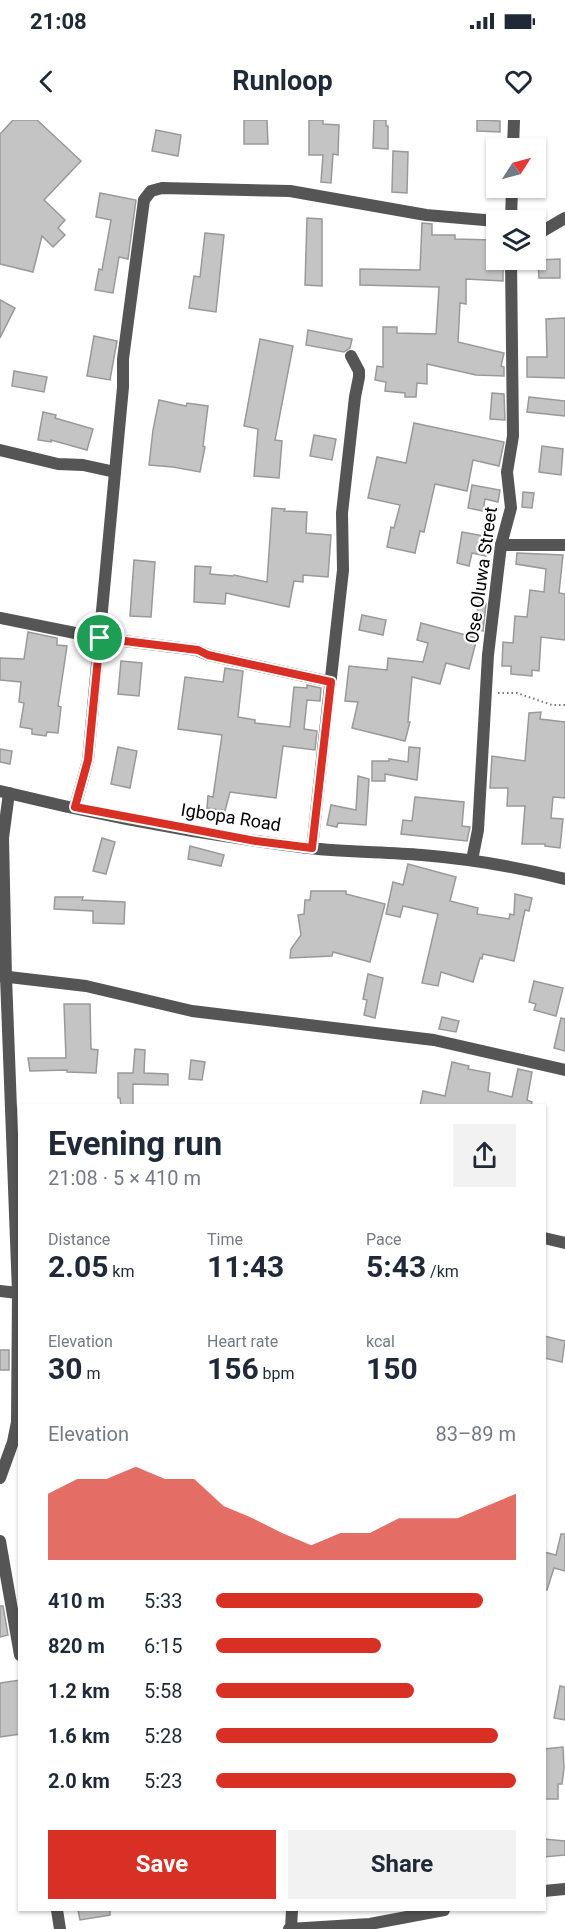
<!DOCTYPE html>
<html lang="en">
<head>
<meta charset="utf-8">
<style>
	body { margin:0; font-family:Roboto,sans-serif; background:#f2f2f3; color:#1f2937; height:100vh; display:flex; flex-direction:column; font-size:22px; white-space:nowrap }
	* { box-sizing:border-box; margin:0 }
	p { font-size:20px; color:#747a83 }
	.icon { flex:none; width:33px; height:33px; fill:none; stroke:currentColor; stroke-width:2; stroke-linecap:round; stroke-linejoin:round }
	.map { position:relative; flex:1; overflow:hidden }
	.drawer { position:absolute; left:18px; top:984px; width:528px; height:807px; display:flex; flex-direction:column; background:#fff; border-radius:0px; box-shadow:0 2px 4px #0004 }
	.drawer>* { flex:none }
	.needle { width:39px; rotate:54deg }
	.controls { position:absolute; left:486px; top:18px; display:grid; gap:12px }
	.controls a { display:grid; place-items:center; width:60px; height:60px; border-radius:0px; background:#fff; box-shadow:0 2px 4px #0004; font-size:30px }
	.pin { position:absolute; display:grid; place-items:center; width:51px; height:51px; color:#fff; margin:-26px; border:3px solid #fff; border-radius:50%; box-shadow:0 2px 6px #0007 }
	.round { display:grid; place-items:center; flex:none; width:63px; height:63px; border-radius:0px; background:#f2f2f3 }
	.headline { display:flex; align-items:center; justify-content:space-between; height:102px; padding:0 30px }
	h1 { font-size:33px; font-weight:700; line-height:45px }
	.metrics { display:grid; grid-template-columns:repeat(3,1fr); gap:9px; height:102px; padding:6px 30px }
	.metrics div { display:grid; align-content:center }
	.metrics b { font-size:30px; font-weight:700 }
	.metrics small { font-size:16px; font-weight:400 }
	.metrics p { font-size:16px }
	.chart { height:168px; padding:12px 30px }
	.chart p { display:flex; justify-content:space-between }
	.chart svg { width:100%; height:108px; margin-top:6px; fill:#d93025; opacity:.7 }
	.action { display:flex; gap:12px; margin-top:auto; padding:12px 30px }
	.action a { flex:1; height:69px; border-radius:0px; background:#d93025; color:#fff; font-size:24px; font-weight:700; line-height:69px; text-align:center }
	.action a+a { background:#f2f2f3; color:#1f2937 }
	ul { padding:0 30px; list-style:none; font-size:20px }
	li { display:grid; grid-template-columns:96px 72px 1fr; align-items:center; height:45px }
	li i { height:15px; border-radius:8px; background:#d93025 }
	.status { display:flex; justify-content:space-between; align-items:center; height:42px; padding:0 30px; background:#fff; direction:ltr }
	.status svg { height:16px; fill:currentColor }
	header { display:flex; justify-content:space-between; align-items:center; height:78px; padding:0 30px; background:#fff; font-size:27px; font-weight:700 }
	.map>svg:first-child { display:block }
</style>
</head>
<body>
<div class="status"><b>21:08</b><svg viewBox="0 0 49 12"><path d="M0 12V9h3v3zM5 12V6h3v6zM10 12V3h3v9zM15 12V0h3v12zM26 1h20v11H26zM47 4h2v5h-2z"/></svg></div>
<header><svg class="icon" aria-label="back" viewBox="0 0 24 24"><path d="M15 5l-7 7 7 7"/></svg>Runloop<svg class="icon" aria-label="heart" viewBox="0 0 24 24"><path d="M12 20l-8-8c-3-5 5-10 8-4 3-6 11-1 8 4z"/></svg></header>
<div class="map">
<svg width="565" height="1809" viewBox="0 0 565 1809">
	<rect width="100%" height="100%" fill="#fff"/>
	<g fill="#c4c4c4" stroke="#999" stroke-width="1.5">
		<path d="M13,0H37L81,41L44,80L65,100L58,108L65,115L53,127L42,116L33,152L0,144V14Z"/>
		<path d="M244,0H267L268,24H244Z"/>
		<path d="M309,0H323V4L339,5L338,35L333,34L331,63L321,62L323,35H309Z"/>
		<path d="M374,0H386V6H388V29L373,28Z"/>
		<path d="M477,0L500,1V12L477,11Z"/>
		<path d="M156,10L181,15L178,36L152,31Z"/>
		<path d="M393,31L408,32L407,73L392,72Z"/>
		<path d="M100,73L136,80L128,139L119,137L113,173L95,170L99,149L102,150L111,100L96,97Z"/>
		<path d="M307,98L322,99V166L305,165Z"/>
		<path d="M422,103L432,104V115H455V119L493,120V146L503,147V161L466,159V184L460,183L458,222L504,233L501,246L504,247V256L476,255L427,244V264L417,263L416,277H405V273L385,271L386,262L375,260L377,246L383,247V207H397V213L436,214L439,167L360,165V149L420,150Z"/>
		<path d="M205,113L224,115L216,192L189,188L194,156L200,157Z"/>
		<path d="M560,139V158H539L538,140Z"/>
		<path d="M0,180L15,188L0,218Z"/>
		<path d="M565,198V258L527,257V237H547L546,199Z"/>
		<path d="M308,210L352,219L350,228L344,232L306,225Z"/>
		<path d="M94,216L117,221L110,260L87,256Z"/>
		<path d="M260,219L293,226L275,320L282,321L279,358L254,356L258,309L244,306Z"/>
		<path d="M14,251L47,257L44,272L12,266Z"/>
		<path d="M492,273L504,274L505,300L490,299Z"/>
		<path d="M529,277L565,281V296L527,292Z"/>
		<path d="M159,280L186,286L187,283L208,286L203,326L205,327L200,352L173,347L149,345L153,310Z"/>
		<path d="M43,292L56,295L55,298L93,309L87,330L51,320V322L38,320Z"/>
		<path d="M414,303L504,322L499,346L473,340L467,371L435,364L424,412L420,411L415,433L387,427L391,407L394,408L400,385L368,378L377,337L406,343Z"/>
		<path d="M314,315L336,319L332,340L310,336Z"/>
		<path d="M542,326L563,329L561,355L539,352Z"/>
		<path d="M472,365L500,370L498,382L485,379L483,391L468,388Z"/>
		<path d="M523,372L534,373L532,388L522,387Z"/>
		<path d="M272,388L285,389L284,391L307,392L306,413L331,415L328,457L303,455V462L294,461L289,487L226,473L225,484L194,482L195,446L211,447L210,454L233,456L234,455L267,462Z"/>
		<path d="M462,412L490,417L486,436L472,433L469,446L457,443Z"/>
		<path d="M517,433L563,435L559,473L565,474V520L541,517L539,551L532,550V556L511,554V546H502L503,522L513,523L515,496L527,497L530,470L544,472L546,449L516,444Z"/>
		<path d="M134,440L155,442L151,497L130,496Z"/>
		<path d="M478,483L486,484L483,511L476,510Z"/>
		<path d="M362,495L386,500L383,515L359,510Z"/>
		<path d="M421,503L477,518L469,549L446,543L440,564L412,557L408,602H410L405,621L352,608L358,582L345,581L349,546L387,550L388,538L423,542L428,523L417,520Z"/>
		<path d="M28,512L57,518V525L67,526L58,586L61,587L58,613L47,612L46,616L32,614V609L20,607L24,583L19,582L21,562L0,560V538L24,539Z"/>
		<path d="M121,541L142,543L139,576L118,574Z"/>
		<path d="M225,548L243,551L238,597L255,600V603L290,607L294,567L307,568V565L321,568L320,581L307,580L304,609L317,611L315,630L283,626L276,678L230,672L225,691L207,688L208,676L213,677L222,615L178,609L185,557L223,562Z"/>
		<path d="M541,592L540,599L565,602V678L553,677L551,698L563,699L560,728L545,726V724H522L525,686H507L508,668H490L492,636L525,641L529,593Z"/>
		<path d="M118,627L137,631L130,668L111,664Z"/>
		<path d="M409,627L420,628L417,660L385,654V661H372V641H389V639L408,642Z"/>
		<path d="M0,629L12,631L10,644L0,642Z"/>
		<path d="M358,656L369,659L366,705L338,703L337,707L327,705L331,685L356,690Z"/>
		<path d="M415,677L464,682L462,706L470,707L467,721L401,714L403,700L412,701Z"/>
		<path d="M102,718L115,722L106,754L93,751Z"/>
		<path d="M190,726L224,735L221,746L188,739Z"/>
		<path d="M408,744L456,757L450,781L478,788L477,794L509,799L510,794L514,795L515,774L532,778L529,791L525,790L514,841L483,834L482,839L480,838L473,862L441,852L438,866L422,863L438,794L403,786L400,797L386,794L393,762L403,765Z"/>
		<path d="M311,771H346V774L385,784L370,842L333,832L332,836L290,838L291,829L301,815L298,795L304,794L305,780H310Z"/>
		<path d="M55,777H83L82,780L125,782L124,804L93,803V791L54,789Z"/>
		<path d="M368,854L383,858L375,898L364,895L367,880L363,879Z"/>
		<path d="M534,861L563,868L556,896L534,890L536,884L529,882Z"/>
		<path d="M64,884H90L91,929L98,930L96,953L67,952V950L30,951L28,938H66Z"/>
		<path d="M442,897L459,901L456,912L439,909Z"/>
		<path d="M561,898L565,899V931L554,928Z"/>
		<path d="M135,929L145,930L144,953L168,954V965L133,964V986H121L120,978H118V953H133Z"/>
		<path d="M191,940L205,942L202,960L189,959Z"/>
		<path d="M452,942L469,946L468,949L490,953L488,971L512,977L518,949L532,952L527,980L532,982L531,986H420L423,971L445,976Z"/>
		<path d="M544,1216L565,1221L562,1242L544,1238Z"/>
		<rect x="0" y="1230" width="9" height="20"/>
		<path d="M561,1414H565V1451L554,1448L547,1470H544V1432L556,1435Z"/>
		<path d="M0,1486H3L8,1515L0,1517Z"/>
		<path d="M20,1560V1614L0,1617V1563Z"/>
		<path d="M560,1566L565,1567V1600L554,1598Z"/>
		<path d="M563,1627L564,1648L562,1664H558V1679H544V1629Z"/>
		<path d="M544,1719L565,1721V1735L544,1737Z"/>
		<path d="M78,1790H110V1795L80,1800Z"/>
	</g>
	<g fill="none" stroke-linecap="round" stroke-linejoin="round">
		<path stroke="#777" stroke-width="2" stroke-dasharray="1.5 3" stroke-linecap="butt" d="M498,573H517L552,585H565"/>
		<g stroke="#555" stroke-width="12">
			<path d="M513,28L514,0"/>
			<path d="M511,100L512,68"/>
			<path d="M536,115L565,98"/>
			<path d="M0,330L58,344L83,345L115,352"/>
			<path d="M501,425H565"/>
			<path d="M0,498L100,518L197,530L208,535L331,562"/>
			<path d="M75,687L88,640L123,267V239L144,80L151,71L162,68L290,71L426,95L496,101"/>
			<path d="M312,728L343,450L342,393L355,277L359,257V251L351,236"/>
			<path d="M472,740L478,710L488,535L501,425L511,388L507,352L513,316L511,140"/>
			<path d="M0,856L86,866L192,891L434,920L565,950"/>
			<path d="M544,1118L565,1123"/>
			<path d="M0,1171L18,1173"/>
			<path d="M0,1358L13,1322L17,1302L18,1173L6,857L3,718L9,673"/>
			<path d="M0,1421L20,1535"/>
			<path d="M544,1771L565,1769"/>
			<path d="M57,1790L60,1809"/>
			<path d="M289,1809L370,1804L444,1790"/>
			<path d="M291,1809L292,1790"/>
		</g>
		<path stroke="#555" stroke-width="12" d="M0,671C101,696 205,715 308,728C346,732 384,732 422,735C470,739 518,747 565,759"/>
	</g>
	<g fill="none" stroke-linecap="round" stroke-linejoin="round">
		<g stroke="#fff" stroke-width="12">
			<path id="route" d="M100,518L198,530L208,535L331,562L312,728L256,721L75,687L88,640Z"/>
		</g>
		<use href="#route" stroke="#d93025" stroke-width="8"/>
	</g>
	<g text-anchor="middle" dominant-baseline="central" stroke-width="4.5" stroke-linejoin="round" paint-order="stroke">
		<g font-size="18" fill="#000" stroke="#fff">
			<text transform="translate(481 455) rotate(-82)">Ose Oluwa Street</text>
			<text transform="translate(231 697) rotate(9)">Igbopa Road</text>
		</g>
	</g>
</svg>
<div class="controls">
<a><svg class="needle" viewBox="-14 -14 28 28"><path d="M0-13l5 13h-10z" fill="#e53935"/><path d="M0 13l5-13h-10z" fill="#747a83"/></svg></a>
<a><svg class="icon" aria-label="layers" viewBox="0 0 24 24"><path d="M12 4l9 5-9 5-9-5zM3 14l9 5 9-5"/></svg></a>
</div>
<div class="pin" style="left:100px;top:518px;background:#1e9e55"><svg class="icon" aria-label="arrive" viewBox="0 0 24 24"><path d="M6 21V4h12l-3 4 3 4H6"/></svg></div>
<section class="drawer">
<div class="headline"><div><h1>Evening run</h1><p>21:08 · 5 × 410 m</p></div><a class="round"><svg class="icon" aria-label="share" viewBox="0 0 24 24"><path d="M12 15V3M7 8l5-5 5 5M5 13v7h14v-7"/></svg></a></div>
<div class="metrics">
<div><p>Distance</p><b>2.05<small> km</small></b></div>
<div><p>Time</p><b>11:43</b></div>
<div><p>Pace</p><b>5:43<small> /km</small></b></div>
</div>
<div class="metrics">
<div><p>Elevation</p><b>30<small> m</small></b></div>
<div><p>Heart rate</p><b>156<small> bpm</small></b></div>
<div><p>kcal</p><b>150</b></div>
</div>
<div class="chart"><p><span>Elevation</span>83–89 m</p>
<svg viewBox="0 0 160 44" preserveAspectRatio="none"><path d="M0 44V17L10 11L20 11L30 6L40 11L50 11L60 22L70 27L80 33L90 38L100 33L110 33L120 27L130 27L140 27L150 22L160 17V44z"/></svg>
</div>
<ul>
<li><b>410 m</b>5:33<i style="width:89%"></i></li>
<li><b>820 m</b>6:15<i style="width:55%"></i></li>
<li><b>1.2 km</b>5:58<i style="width:66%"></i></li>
<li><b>1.6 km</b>5:28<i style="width:94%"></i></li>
<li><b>2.0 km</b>5:23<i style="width:100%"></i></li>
</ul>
<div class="action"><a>Save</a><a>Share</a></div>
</section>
</div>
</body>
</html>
